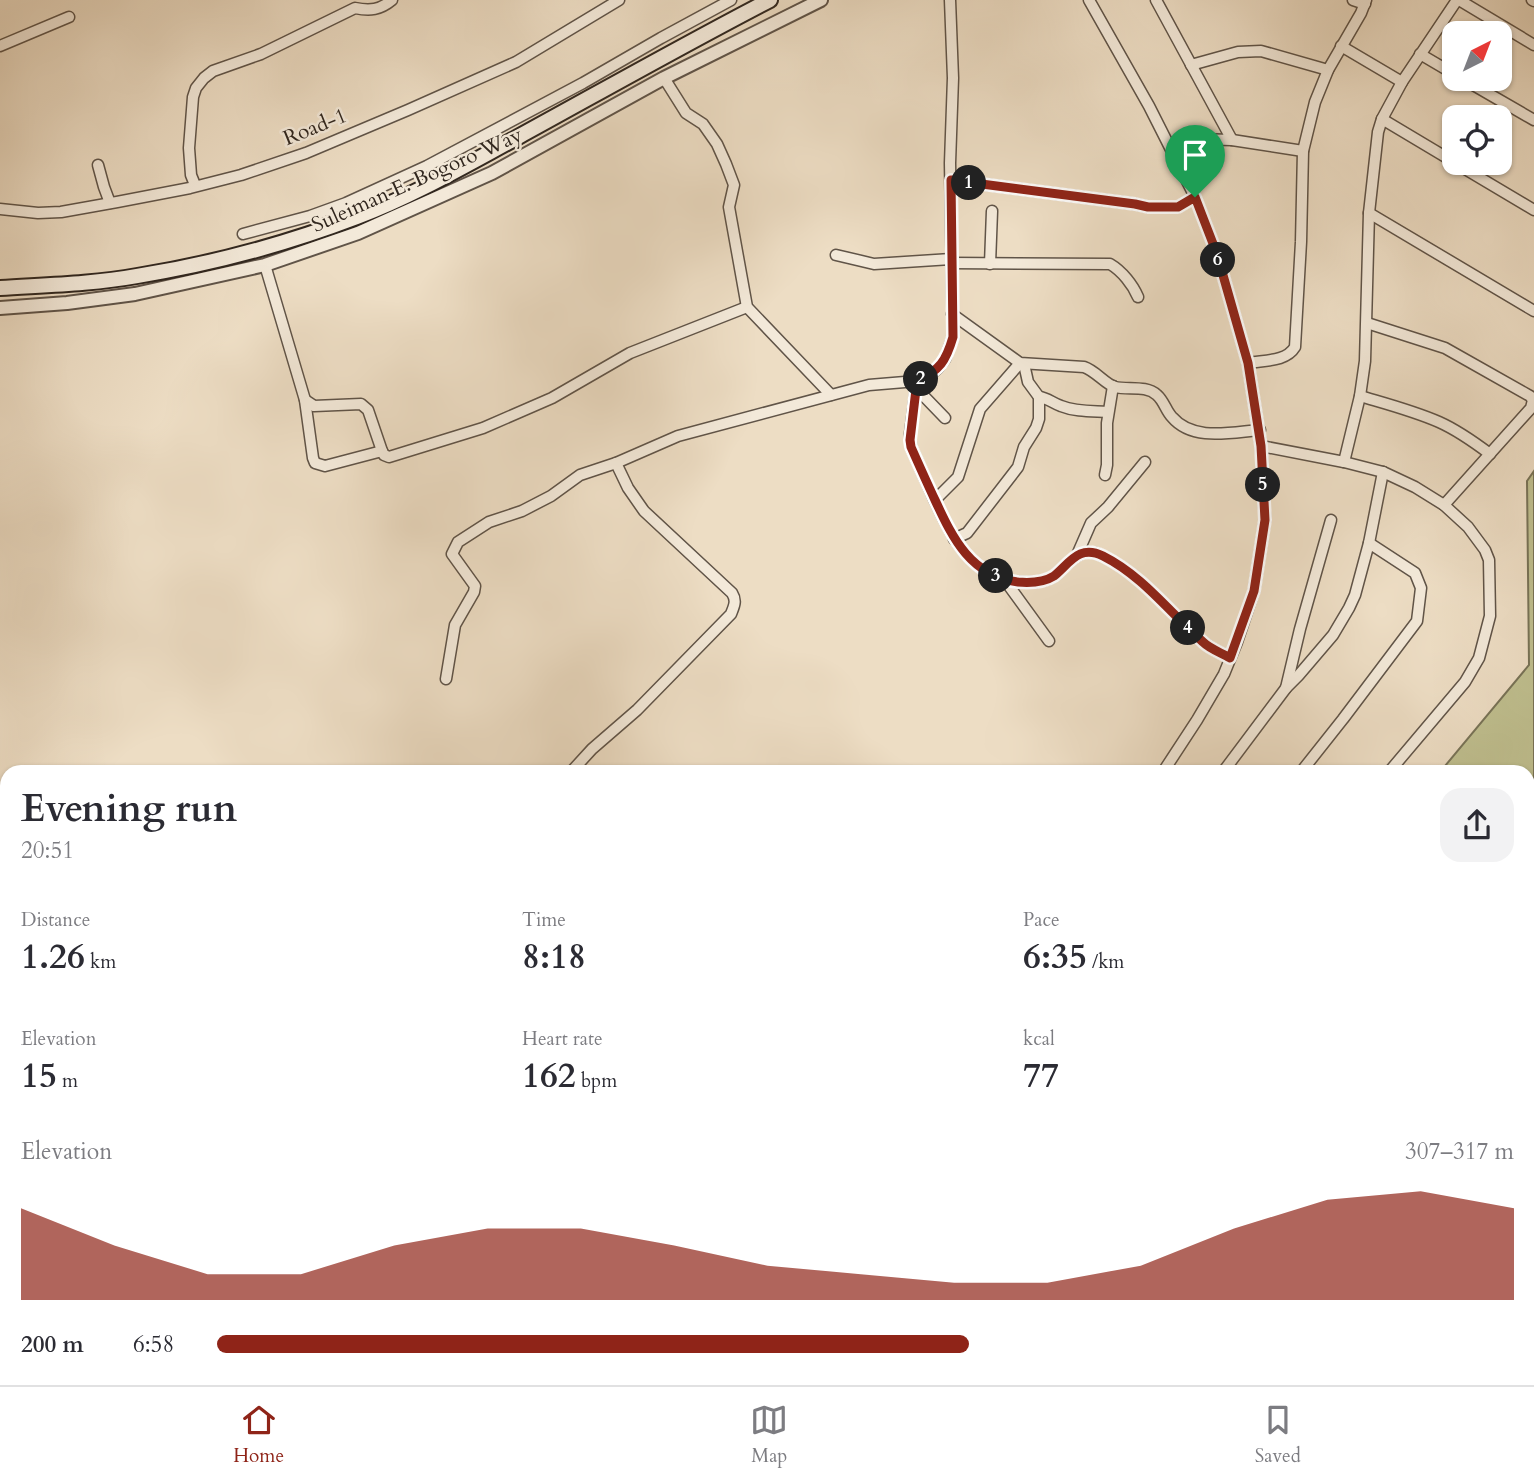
<!DOCTYPE html>
<html lang="en">
<head>
<meta charset="utf-8">
<style>
	body { margin:0; font-family:Cardo,serif; background:#f2f2f3; color:#2b2b33; height:100vh; display:flex; flex-direction:column; font-size:26px; white-space:nowrap }
	* { box-sizing:border-box; margin:0 }
	p { font-size:23px; color:#7c7c81 }
	.icon { flex:none; width:38px; height:38px; fill:none; stroke:currentColor; stroke-width:2; stroke-linecap:round; stroke-linejoin:round }
	.map { position:relative; flex:1; overflow:hidden }
	.side { position:absolute; left:0px; top:765px; width:1535px; height:621px; display:flex; flex-direction:column; background:#fff; border-radius:21px 21px 0 0; box-shadow:0 2px 5px #0004 }
	.side>* { flex:none }
	.needle { width:46px; rotate:42deg }
	.controls { position:absolute; left:1442px; top:21px; display:grid; gap:14px }
	.controls a { display:grid; place-items:center; width:70px; height:70px; border-radius:14px; background:#fff; box-shadow:0 2px 5px #0004; font-size:35px }
	.pin { position:absolute; display:grid; place-items:center; width:60px; height:60px; color:#fff; margin:-72px -30px; border-radius:50% 50% 50% 0; rotate:-45deg; box-shadow:0 0 7px #0007 }
	.pin .icon { rotate:45deg }
	.km { position:absolute; width:35px; height:35px; margin:-18px; border-radius:50%; background:#222; color:#fff; font-size:19px; line-height:35px; text-align:center }
	.round { display:grid; place-items:center; flex:none; width:74px; height:74px; border-radius:21px; background:#f2f2f3 }
	.summary { display:flex; align-items:center; justify-content:space-between; height:119px; padding:0 21px }
	h1 { font-size:38px; font-weight:800; line-height:52px }
	.stats { display:grid; grid-template-columns:repeat(3,1fr); gap:10px; height:119px; padding:7px 21px }
	.stats div { display:grid; align-content:center }
	.stats b { font-size:35px; font-weight:800 }
	.stats small { font-size:19px; font-weight:400 }
	.stats p { font-size:19px }
	.chart { height:196px; padding:14px 21px }
	.chart p { display:flex; justify-content:space-between }
	.chart svg { width:100%; height:126px; margin-top:7px; fill:#8f2418; opacity:.7 }
	ul { padding:0 21px; list-style:none; font-size:23px }
	li { display:grid; grid-template-columns:112px 84px 1fr; align-items:center; height:52px }
	li i { height:18px; border-radius:9px; background:#8f2418 }
	.tabs { display:flex; justify-content:space-around; align-items:center; height:98px; border-top:2px solid #e1e1e2; background:#fff; font-size:19px; color:#7c7c81 }
	.tabs a { display:grid; justify-items:center; gap:4px }
	.tabs .active { color:#8f2418 }
	.map>svg:first-child { display:block }
</style>
</head>
<body>
<div class="map">
<svg width="1534" height="1385" viewBox="0 0 1534 1385">
	<rect width="100%" height="100%" fill="#edddc4"/>
	<filter id="stains"><feTurbulence type="fractalNoise" baseFrequency=".00286" numOctaves="4"/><feColorMatrix values="0 0 0 0 .2 0 0 0 0 .09 0 0 0 0 .02 0 0 0 .5 -.17"/></filter>
	<radialGradient id="worn" r=".72"><stop offset=".6" stop-color="#630" stop-opacity="0"/><stop offset="1" stop-color="#630" stop-opacity=".3"/></radialGradient>
	<g fill="#bfbf8f" stroke="#787357" stroke-width="2">
		<path d="M1534,471V968L1528,967V772H1440L1529,665L1527,481Z"/>
		<path d="M1534,1078V1207L1528,1200V1091Z"/>
		<path d="M102,1379H430L426,1385H101Z"/>
	</g>
	<g fill="none" stroke-linecap="round" stroke-linejoin="round">
		<path stroke="#727f7e" stroke-width="2.5" d="M1528,887L1534,886"/>
		<g stroke="#605448" stroke-width="13">
			<g id="minor">
				<path d="M1089,0L1149,106L1195,197L1217,254L1248,363L1261,446L1265,520L1254,591L1237,642L1224,674L1197,720L1163,772"/>
				<path d="M1156,0L1232,140"/>
				<path d="M1353,0L1365,4"/>
				<path d="M1459,0L1534,45"/>
				<path d="M1532,0L1534,1"/>
				<path d="M0,46L69,17"/>
				<path d="M1341,46L1402,82"/>
				<path d="M1420,54L1454,74"/>
				<path d="M1191,65L1238,52L1261,51L1328,70"/>
				<path d="M664,78L686,113L703,124L717,144L726,164L734,185L729,207L747,307L831,395"/>
				<path d="M1463,79L1534,120"/>
				<path d="M1382,119L1454,162"/>
				<path d="M1197,139L1232,140L1303,151"/>
				<path d="M1455,163L1534,210"/>
				<path d="M98,165L104,187L110,203"/>
				<path d="M951,180L1135,204L1148,207H1178L1195,197"/>
				<path d="M195,185L191,175L189,148L193,97L196,88L204,78L213,71L261,54L355,8C370,11 380,10 392,0"/>
				<path d="M0,209L38,213L61,212L117,202L190,188L241,175L306,153L408,110L516,62L619,0"/>
				<path d="M1369,213L1534,311"/>
				<path d="M243,234L310,216L346,203L427,166L583,83L661,38L731,0"/>
				<path d="M836,255L874,264L951,259"/>
				<path d="M951,263L1110,264C1122,271 1133,285 1138,297"/>
				<path d="M990,264L992,211"/>
				<path d="M265,265L305,400L313,458L315,463L325,466L382,451"/>
				<path d="M952,314L1020,363L1084,367C1096,371 1105,384 1115,387C1129,390 1146,385 1157,395C1164,401 1166,411 1172,417C1193,442 1232,432 1260,430"/>
				<path d="M1367,323L1445,348L1530,396L1533,400L1531,408L1444,505"/>
				<path d="M1248,363C1264,360 1286,362 1295,347L1301,242L1303,151L1315,102L1328,70L1361,13L1366,0"/>
				<path d="M917,381L910,434L911,447C919,465 927,483 935,501C953,539 971,576 1018,582C1030,583 1043,583 1054,576C1070,563 1079,544 1103,556C1143,576 1170,613 1203,642C1211,649 1221,653 1230,658"/>
				<path d="M916,388L945,418"/>
				<path d="M1360,396C1387,404 1414,411 1439,422C1457,430 1474,442 1490,454"/>
				<path d="M1039,397C1048,398 1052,403 1061,406C1076,412 1092,411 1108,412"/>
				<path d="M305,400L314,406L361,404L368,410L382,451L384,455L389,457L483,428L552,398L630,353L747,307"/>
				<path d="M1261,446L1344,462L1383,472L1415,487L1444,505L1468,527L1485,550L1489,560L1490,616L1479,658L1465,682L1389,772"/>
				<path d="M1344,462L1360,396L1365,361L1369,213L1378,132L1382,119L1402,82L1457,0"/>
				<path d="M1105,475L1107,465V423L1113,386"/>
				<path d="M935,500L958,477L980,409L1020,363"/>
				<path d="M954,539L967,533L1018,467L1024,447L1036,428L1039,419V397L1028,382L1024,364"/>
				<path d="M1077,555L1091,523L1108,507L1145,462"/>
				<path d="M1004,579L1049,641"/>
				<path d="M446,679L455,625L474,592L475,586L452,554L458,542L489,522L522,511L551,496L580,475L616,463L678,436L869,385L917,381L930,375L938,368L945,359L953,337L950,163L953,78L950,0"/>
				<path d="M1286,688L1300,629L1331,520"/>
				<path d="M571,772L592,749L637,710L731,614C734,606 737,601 732,593L644,511L628,488L616,463"/>
				<path d="M1223,772L1286,688L1298,676L1333,635L1349,608L1355,595L1369,543L1383,472"/>
				<path d="M1301,772L1343,719L1417,621L1421,588L1415,573L1369,543"/>
				<path d="M1533,976L1534,986"/>
				<path d="M1528,1081L1534,1071"/>
				<path d="M1528,1136L1534,1142"/>
				<path d="M1528,1296L1534,1293"/>
				<path d="M566,1379V1380"/>
				<path d="M818,1379L824,1385"/>
				<path d="M954,1379L960,1385"/>
				<path d="M1050,1379L1054,1385"/>
				<path d="M1322,1379L1329,1385"/>
				<path d="M444,1385L446,1379"/>
				<path d="M654,1385L678,1379"/>
				<path d="M765,1385L775,1379"/>
				<path d="M928,1385L940,1379"/>
				<path d="M1294,1385L1301,1379"/>
				<path d="M1364,1385L1372,1379"/>
			</g>
		</g>
		<g stroke="#605448" stroke-width="16">
			<path id="tertiary" d="M0,308L67,303L135,294L265,265L358,233L492,173L664,78L821,0"/>
		</g>
		<g stroke="#31271f" stroke-width="18">
			<path id="secondary" d="M0,288C46,285 92,284 137,276C212,264 286,244 357,217C413,196 466,165 518,137C602,91 685,44 770,0"/>
		</g>
		<use href="#minor" stroke="#f3e9d9" stroke-width="10"/>
		<use href="#tertiary" stroke="#f3e9d9" stroke-width="12"/>
		<use href="#secondary" stroke="#f3e9d9" stroke-width="14"/>
	</g>
	<g fill="none" stroke-linecap="round" stroke-linejoin="round">
		<g stroke="#fff" stroke-width="14">
			<path id="route" d="M951,180L1135,204L1148,207H1178L1195,197L1217,254L1248,363L1261,446L1265,520L1254,591L1230,658C1222,653 1210,649 1203,642C1170,613 1143,576 1103,556C1079,544 1070,563 1054,576C1043,583 1030,583 1018,582C971,576 953,539 935,500C927,483 919,465 911,447L910,440L917,381C940,370 946,361 953,337Z"/>
		</g>
		<use href="#route" stroke="#8f2418" stroke-width="9"/>
	</g>
	<g text-anchor="middle" dominant-baseline="central" stroke-width="5" stroke-linejoin="round" paint-order="stroke">
		<g font-size="21" fill="#31271f" stroke="#f3e9d9">
			<text transform="translate(315 127) rotate(-22)">Road-1</text>
			<text transform="translate(417 180) rotate(-24)">Suleiman E. Bogoro Way</text>
		</g>
	</g>
	<rect width="100%" height="100%" filter="url(#stains)"/>
	<rect width="100%" height="100%" fill="url(#worn)"/>
</svg>
<div class="controls">
<a><svg class="needle" viewBox="-14 -14 28 28"><path d="M0-13l5 13h-10z" fill="#e53935"/><path d="M0 13l5-13h-10z" fill="#7c7c81"/></svg></a>
<a><svg class="icon" aria-label="locate" viewBox="0 0 24 24"><circle cx="12" cy="12" r="6"/><path d="M12 2v4M12 18v4M2 12h4M18 12h4"/></svg></a>
</div>
<div class="pin" style="left:1195px;top:197px;background:#1e9e55"><svg class="icon" aria-label="arrive" viewBox="0 0 24 24"><path d="M6 21V4h12l-3 4 3 4H6"/></svg></div>
<b class="km" style="left:969px;top:183px">1</b>
<b class="km" style="left:921px;top:379px">2</b>
<b class="km" style="left:996px;top:576px">3</b>
<b class="km" style="left:1188px;top:628px">4</b>
<b class="km" style="left:1263px;top:485px">5</b>
<b class="km" style="left:1218px;top:260px">6</b>
<section class="side">
<div class="summary"><div><h1>Evening run</h1><p>20:51</p></div><a class="round"><svg class="icon" aria-label="share" viewBox="0 0 24 24"><path d="M12 15V3M7 8l5-5 5 5M5 13v7h14v-7"/></svg></a></div>
<div class="stats">
<div><p>Distance</p><b>1.26<small> km</small></b></div>
<div><p>Time</p><b>8:18</b></div>
<div><p>Pace</p><b>6:35<small> /km</small></b></div>
</div>
<div class="stats">
<div><p>Elevation</p><b>15<small> m</small></b></div>
<div><p>Heart rate</p><b>162<small> bpm</small></b></div>
<div><p>kcal</p><b>77</b></div>
</div>
<div class="chart"><p><span>Elevation</span>307–317 m</p>
<svg viewBox="0 0 160 44" preserveAspectRatio="none"><path d="M0 44V12L10 25L20 35L30 35L40 25L50 19L60 19L70 25L80 32L90 35L100 38L110 38L120 32L130 19L140 9L150 6L160 12V44z"/></svg>
</div>
<ul>
<li><b>200 m</b>6:58<i style="width:58%"></i></li>
</ul>
</section>
</div>
<nav class="tabs">
<a class="active"><svg class="icon" aria-label="home" viewBox="0 0 24 24"><path d="M3 11l9-7 9 7M6 9v11h12V9"/></svg>Home</a>
<a><svg class="icon" aria-label="map" viewBox="0 0 24 24"><path d="M3 6l6-2 6 2 6-2v14l-6 2-6-2-6 2zM9 4v14M15 6v14"/></svg>Map</a>
<a><svg class="icon" aria-label="saved" viewBox="0 0 24 24"><path d="M7 4h10v16l-5-4-5 4z"/></svg>Saved</a>
</nav>
</body>
</html>
